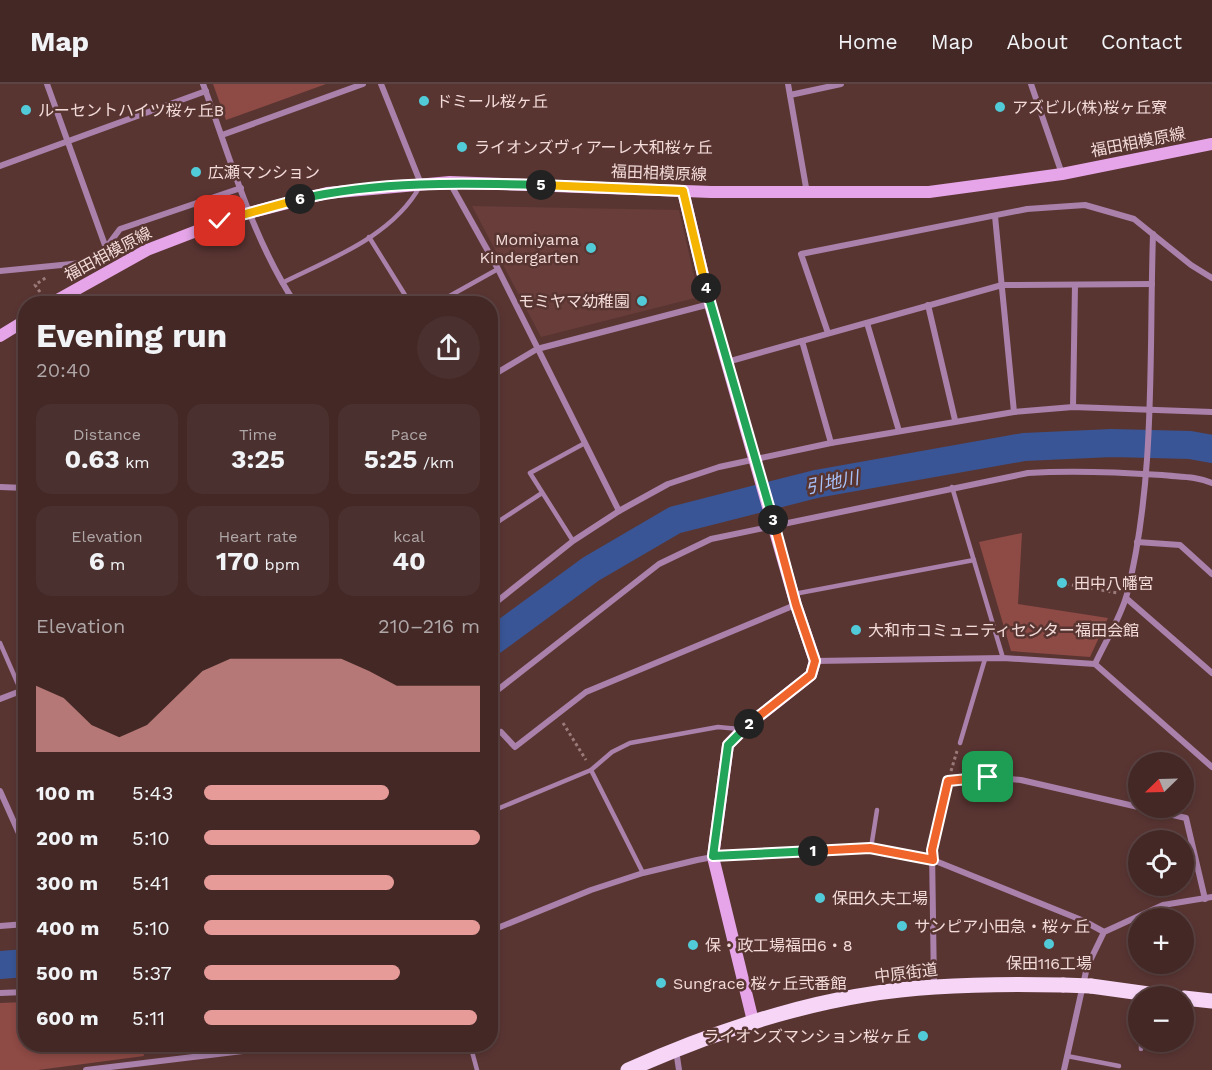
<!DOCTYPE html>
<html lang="en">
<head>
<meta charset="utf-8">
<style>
	body { margin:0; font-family:"Work Sans","Noto Sans JP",sans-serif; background:#4a302e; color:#f1f3f6; height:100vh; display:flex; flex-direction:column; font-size:22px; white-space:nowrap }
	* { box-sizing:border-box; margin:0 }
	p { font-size:20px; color:#afa6a7 }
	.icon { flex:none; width:33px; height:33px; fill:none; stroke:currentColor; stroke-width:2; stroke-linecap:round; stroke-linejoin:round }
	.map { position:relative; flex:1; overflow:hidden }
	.sheet { position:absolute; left:18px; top:212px; width:480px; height:756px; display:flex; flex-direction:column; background:#432826; border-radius:24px; box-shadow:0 3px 9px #0003,0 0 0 2px #5b4443 }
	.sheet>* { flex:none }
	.needle { width:39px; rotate:247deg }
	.tools { position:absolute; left:1128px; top:668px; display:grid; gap:12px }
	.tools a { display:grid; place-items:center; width:66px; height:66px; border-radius:50%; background:#432826; box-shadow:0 3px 9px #0003,0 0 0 2px #5b4443; font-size:30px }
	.pin { position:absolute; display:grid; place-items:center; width:51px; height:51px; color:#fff; margin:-26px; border-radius:12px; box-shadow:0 3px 9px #0006 }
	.km { position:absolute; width:30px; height:30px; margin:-15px; border-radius:50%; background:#222; color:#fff; font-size:16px; line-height:30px; text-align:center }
	.round { display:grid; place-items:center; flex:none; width:63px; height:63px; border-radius:32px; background:#4a302e }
	.headline { display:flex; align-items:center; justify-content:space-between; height:102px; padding:0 18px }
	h1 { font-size:33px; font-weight:700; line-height:45px }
	.stats { display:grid; grid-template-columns:repeat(3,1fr); gap:9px; height:102px; padding:6px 18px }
	.stats div { display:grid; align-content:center; border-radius:15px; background:#4a302e; text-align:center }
	.stats b { font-size:26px; font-weight:700 }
	.stats small { font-size:16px; font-weight:400 }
	.stats p { font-size:16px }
	.chart { height:168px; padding:12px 18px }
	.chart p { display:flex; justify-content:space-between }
	.chart svg { width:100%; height:108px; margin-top:6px; fill:#e69b98; opacity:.7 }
	ul { padding:0 18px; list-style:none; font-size:20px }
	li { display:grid; grid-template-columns:96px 72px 1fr; align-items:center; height:45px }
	li i { height:15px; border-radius:8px; background:#e69b98 }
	header { display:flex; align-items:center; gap:36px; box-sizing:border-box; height:84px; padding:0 30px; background:#432826; border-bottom:2px solid #5b4443 }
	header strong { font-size:28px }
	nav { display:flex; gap:33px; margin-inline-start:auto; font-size:21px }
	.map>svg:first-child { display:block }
</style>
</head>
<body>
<header>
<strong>Map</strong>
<nav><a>Home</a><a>Map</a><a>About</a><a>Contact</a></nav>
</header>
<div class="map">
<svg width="1212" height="986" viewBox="0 0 1212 986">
	<rect width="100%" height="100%" fill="#593532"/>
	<path fill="#683d3a" d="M472,122L679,126L699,213L541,253Z"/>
	<g fill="#8e4a45">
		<path d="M213,0H326L226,36Z"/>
		<path d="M1022,449L1018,520L1108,534L1090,573L1011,567L979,458Z"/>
		<path d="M25,918L26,960H142L144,972L38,986H0V919Z"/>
	</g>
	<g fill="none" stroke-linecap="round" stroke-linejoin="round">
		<g stroke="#395595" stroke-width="28">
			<path d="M490,559L591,485L675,436L816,400L1024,363L1112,359L1190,361L1212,365"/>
			<path d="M0,881L26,879"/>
		</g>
		<g stroke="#9a7b79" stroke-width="3" stroke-dasharray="3 3" stroke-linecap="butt">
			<path d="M40,208L35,201L47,193"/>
			<path d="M1066,500L1118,509"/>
			<path d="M563,639L586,676"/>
			<path d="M951,687L957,667"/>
			<path d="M148,960L149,967"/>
		</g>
		<g stroke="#aa81ab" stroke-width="4.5">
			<path d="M369,153L410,219"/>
			<path d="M282,199C330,175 393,152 420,102"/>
			<path d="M437,219L498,185"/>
			<path d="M952,403L1003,574"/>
			<path d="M490,443L542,409"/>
			<path d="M573,457L530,389L585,359"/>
			<path d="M794,510L974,476"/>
			<path d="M0,559L21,607"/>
			<path d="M960,659L985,575"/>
			<path d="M591,686L643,789"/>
			<path d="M490,728L591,686L612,668L630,659L718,643L739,645"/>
			<path d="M871,764L877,726"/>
			<path d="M470,960L477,986"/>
			<path d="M1141,965V957"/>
			<path d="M1067,972L1119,982"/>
		</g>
		<g stroke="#aa81ab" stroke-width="6">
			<path d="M47,0L106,164"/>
			<path d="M203,0C230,73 252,154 295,219"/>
			<path d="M381,0L421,100"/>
			<path d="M788,0L807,109"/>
			<path d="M1031,0L1062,90"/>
			<path d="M790,11L841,0"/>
			<path d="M222,51L363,0"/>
			<path d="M0,82L206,7"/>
			<path d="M450,99L498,185L619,427"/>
			<path d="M995,132L1014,328"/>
			<path d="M0,187L82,179L102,169L120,145L241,104"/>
			<path d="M928,221L955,336"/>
			<path d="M867,239L899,347"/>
			<path d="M828,249L801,170L1027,125L1085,121L1134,135L1191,181L1212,194"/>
			<path d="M802,257L831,359"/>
			<path d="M727,278L1002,201L1152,200"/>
			<path d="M490,293L537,265L710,220"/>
			<path d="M1073,323L1075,201"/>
			<path d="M0,403L26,404"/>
			<path d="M1137,458L1180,461L1212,490"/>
			<path d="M1126,514L1212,589"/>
			<path d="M490,523L573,457L619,427L668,400L719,383L831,359L1014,328L1073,323L1212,328"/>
			<path d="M815,577L1003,574L1095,580L1212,683"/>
			<path d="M1095,580C1105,558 1121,533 1127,510C1156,395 1149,268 1153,150"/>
			<path d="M490,612L659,480L711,455L1028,389C1073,386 1117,388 1162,391C1179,393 1196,392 1212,399"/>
			<path d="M0,615L26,605"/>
			<path d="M501,648L515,663L586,608L795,521"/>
			<path d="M0,707L26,765"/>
			<path d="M0,842L26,840"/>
			<path d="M490,847L591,806L643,789L697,776L713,773L849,764H871L933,776L1084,837L1104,848"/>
			<path d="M934,903L932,766L948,697L988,693L1021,696L1186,734L1205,815"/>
			<path d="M0,909L26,908"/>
			<path d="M676,966L679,986"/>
			<path d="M86,986L251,966L262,960"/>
			<path d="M1064,986L1087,883L1104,848L1163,821L1212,813"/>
		</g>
		<g stroke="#e5a5e8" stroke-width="12">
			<path d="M683,107L710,220L796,521L815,577L811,591L743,645L728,661L713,773L753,937"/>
			<path d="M52,219L147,166L233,133L327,109L450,98L711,108H929L1062,90L1212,60"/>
			<path d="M0,252L26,236"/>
		</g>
		<g stroke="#f6d5f7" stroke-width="15">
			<path d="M1091,902L1163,912"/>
			<path d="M1184,914L1212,917"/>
			<path d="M628,986C725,943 828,909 935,903C978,900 1021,900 1063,901"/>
		</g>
		<path stroke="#f6d5f7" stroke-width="15" d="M1063,901L1091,902"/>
	</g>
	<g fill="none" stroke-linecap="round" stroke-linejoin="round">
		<g stroke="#fff" stroke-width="12">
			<path id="split-1" d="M813,767L870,764L933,776L932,766L948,697L988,693"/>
		</g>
		<g stroke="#fff" stroke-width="12">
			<path id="split-2" d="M749,640L728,661L713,772L813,767"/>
		</g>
		<g stroke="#fff" stroke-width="12">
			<path id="split-3" d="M749,640L811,591L815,577L796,521L773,436"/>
		</g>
		<g stroke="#fff" stroke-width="12">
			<path id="split-4" d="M706,204L773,436"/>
		</g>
		<g stroke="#fff" stroke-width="12">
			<path id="split-5" d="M541,101L683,107L706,204"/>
		</g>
		<g stroke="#fff" stroke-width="12">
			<path id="split-6" d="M300,115C379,97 461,99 541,101"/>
		</g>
		<g stroke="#fff" stroke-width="12">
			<path id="split-7" d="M220,137L300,115"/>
		</g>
		<use href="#split-1" stroke="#f0652b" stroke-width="8"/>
		<use href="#split-2" stroke="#22a559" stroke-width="8"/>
		<use href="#split-3" stroke="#f0652b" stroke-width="8"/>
		<use href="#split-4" stroke="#22a559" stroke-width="8"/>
		<use href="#split-5" stroke="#f5b400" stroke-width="8"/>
		<use href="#split-6" stroke="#22a559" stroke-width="8"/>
		<use href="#split-7" stroke="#f5b400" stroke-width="8"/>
	</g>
	<g fill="#52cbd8" stroke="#593532" stroke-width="2">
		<circle cx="424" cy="17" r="6"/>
		<circle cx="1000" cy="23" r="6"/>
		<circle cx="26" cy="26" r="6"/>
		<circle cx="462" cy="63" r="6"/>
		<circle cx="196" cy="88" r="6"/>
		<circle cx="591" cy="164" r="6"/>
		<circle cx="642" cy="217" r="6"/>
		<circle cx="1062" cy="499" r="6"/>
		<circle cx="856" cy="546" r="6"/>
		<circle cx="820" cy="814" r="6"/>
		<circle cx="902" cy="842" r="6"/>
		<circle cx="1049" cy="860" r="6"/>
		<circle cx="693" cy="861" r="6"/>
		<circle cx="661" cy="899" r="6"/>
		<circle cx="923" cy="952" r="6"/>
	</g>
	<g text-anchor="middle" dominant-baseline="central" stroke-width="5" stroke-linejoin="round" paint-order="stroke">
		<g font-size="16" fill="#f2dbd9" stroke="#593532" text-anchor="start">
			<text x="436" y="17">ドミール桜ヶ丘</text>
			<text x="1012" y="23">アズビル(株)桜ヶ丘寮</text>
			<text x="38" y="26">ルーセントハイツ桜ヶ丘B</text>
			<text x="474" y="63">ライオンズヴィアーレ大和桜ヶ丘</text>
			<text x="208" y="88">広瀬マンション</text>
			<text x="579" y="155" text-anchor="end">Momiyama<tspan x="579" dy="18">Kindergarten</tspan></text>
			<text x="630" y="217" text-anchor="end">モミヤマ幼稚園</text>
			<text x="1074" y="499">田中八幡宮</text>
			<text x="868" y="546">大和市コミュニティセンター福田会館</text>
			<text x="832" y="814">保田久夫工場</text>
			<text x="914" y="842">サンピア小田急・桜ヶ丘</text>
			<text x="705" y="861">保・政工場福田6・8</text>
			<text x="1049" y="879" text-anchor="middle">保田116工場</text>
			<text x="673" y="899">Sungrace 桜ヶ丘弐番館</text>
			<text x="911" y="952" text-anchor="end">ライオンズマンション桜ヶ丘</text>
		</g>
		<g font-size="16" fill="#f2dbd9" stroke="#593532">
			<text transform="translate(1138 58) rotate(-11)">福田相模原線</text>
			<text transform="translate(659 89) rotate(2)">福田相模原線</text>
			<text transform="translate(108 170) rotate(-28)">福田相模原線</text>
			<text transform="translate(906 889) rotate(-7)">中原街道</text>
		</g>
		<g font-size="18" font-style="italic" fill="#a7c1f9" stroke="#593532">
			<text transform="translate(832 398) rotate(-11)">引地川</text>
		</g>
	</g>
</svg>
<div class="tools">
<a><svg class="needle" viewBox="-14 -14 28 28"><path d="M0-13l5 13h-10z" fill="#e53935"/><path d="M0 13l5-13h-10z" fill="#afa6a7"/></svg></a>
<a><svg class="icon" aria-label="locate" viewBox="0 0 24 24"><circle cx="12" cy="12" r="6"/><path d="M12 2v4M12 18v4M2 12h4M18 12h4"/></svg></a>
<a>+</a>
<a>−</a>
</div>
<div class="pin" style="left:988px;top:693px;background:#1e9e55"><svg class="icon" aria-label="arrive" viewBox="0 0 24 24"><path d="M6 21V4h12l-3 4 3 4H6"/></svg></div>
<div class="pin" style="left:220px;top:137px;background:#d93025"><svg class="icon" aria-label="check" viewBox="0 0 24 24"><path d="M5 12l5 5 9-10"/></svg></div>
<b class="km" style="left:813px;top:767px">1</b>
<b class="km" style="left:749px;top:640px">2</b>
<b class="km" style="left:773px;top:436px">3</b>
<b class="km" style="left:706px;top:204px">4</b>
<b class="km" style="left:541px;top:101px">5</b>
<b class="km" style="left:300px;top:115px">6</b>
<section class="sheet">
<div class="headline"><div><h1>Evening run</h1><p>20:40</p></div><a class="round"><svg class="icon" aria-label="share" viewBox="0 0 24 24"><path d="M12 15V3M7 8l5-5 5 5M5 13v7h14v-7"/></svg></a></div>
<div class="stats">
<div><p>Distance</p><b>0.63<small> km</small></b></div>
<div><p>Time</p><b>3:25</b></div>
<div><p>Pace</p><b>5:25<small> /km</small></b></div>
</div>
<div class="stats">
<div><p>Elevation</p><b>6<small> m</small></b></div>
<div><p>Heart rate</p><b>170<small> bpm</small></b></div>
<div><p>kcal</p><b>40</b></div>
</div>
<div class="chart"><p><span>Elevation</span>210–216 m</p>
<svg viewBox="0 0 160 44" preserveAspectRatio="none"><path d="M0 44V17L10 22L20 33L30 38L40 33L50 22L60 11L70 6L80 6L90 6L100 6L110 6L120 11L130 17L140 17L150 17L160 17V44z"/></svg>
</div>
<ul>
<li><b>100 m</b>5:43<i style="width:67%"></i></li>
<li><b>200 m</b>5:10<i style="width:100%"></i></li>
<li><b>300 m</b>5:41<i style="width:69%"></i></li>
<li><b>400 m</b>5:10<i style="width:100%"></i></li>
<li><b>500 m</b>5:37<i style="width:71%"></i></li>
<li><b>600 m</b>5:11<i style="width:99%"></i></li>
</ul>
</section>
</div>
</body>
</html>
